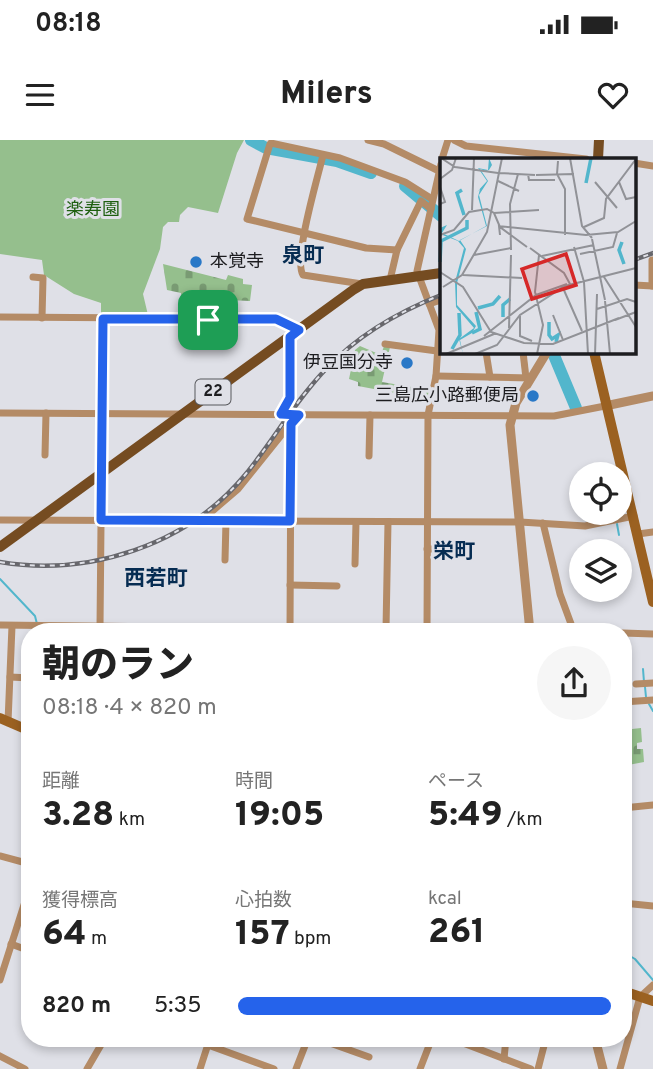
<!DOCTYPE html>
<html lang="ja">
<head>
<meta charset="utf-8">
<style>
	body { margin:0; font-family:Overpass,"Noto Sans JP",sans-serif; background:#f6f6f6; color:#222; height:100vh; display:flex; flex-direction:column; font-size:26px; white-space:nowrap }
	* { box-sizing:border-box; margin:0 }
	p { font-size:23px; color:#767676 }
	.icon { flex:none; width:38px; height:38px; fill:none; stroke:currentColor; stroke-width:2; stroke-linecap:round; stroke-linejoin:round }
	.map { position:relative; flex:1; overflow:hidden }
	.side { position:absolute; left:21px; top:483px; width:611px; height:424px; display:flex; flex-direction:column; background:#fff; border-radius:28px; box-shadow:0 4px 10px #0003 }
	.side>* { flex:none }
	.fabs { position:absolute; left:569px; top:322px; display:grid; gap:14px }
	.fabs a { display:grid; place-items:center; width:63px; height:63px; border-radius:50%; background:#fff; box-shadow:0 4px 10px #0003; font-size:35px }
	.pin { position:absolute; display:grid; place-items:center; width:60px; height:60px; color:#fff; margin:-30px; border-radius:14px; box-shadow:0 4px 10px #0006 }
	.round { display:grid; place-items:center; flex:none; width:74px; height:74px; border-radius:37px; background:#f6f6f6 }
	.headline { display:flex; align-items:center; justify-content:space-between; height:119px; padding:0 21px }
	h1 { font-size:38px; font-weight:800; line-height:52px }
	.stats { display:grid; grid-template-columns:repeat(3,1fr); gap:10px; height:119px; padding:7px 21px }
	.stats div { display:grid; align-content:center }
	.stats b { font-size:35px; font-weight:800 }
	.stats small { font-size:19px; font-weight:400 }
	.stats p { font-size:19px }
	ul { padding:0 21px; list-style:none; font-size:23px }
	li { display:grid; grid-template-columns:112px 84px 1fr; align-items:center; height:52px }
	li i { height:18px; border-radius:9px; background:#2563eb }
	.status { display:flex; justify-content:space-between; align-items:center; height:49px; padding:0 35px; background:#fff; direction:ltr }
	.status svg { height:19px; fill:currentColor }
	header { display:flex; justify-content:space-between; align-items:center; height:91px; padding:0 21px; background:#fff; font-size:32px; font-weight:800 }
	.map>svg:first-child { display:block }
</style>
</head>
<body>
<div class="status"><b>08:18</b><svg viewBox="0 0 49 12"><path d="M0 12V9h3v3zM5 12V6h3v6zM10 12V3h3v9zM15 12V0h3v12zM26 1h20v11H26zM47 4h2v5h-2z"/></svg></div>
<header><svg class="icon" aria-label="menu" viewBox="0 0 24 24"><path d="M4 6h16M4 12h16M4 18h16"/></svg>Milers<svg class="icon" aria-label="heart" viewBox="0 0 24 24"><path d="M12 20l-8-8c-3-5 5-10 8-4 3-6 11-1 8 4z"/></svg></header>
<div class="map">
<svg width="653" height="929" viewBox="0 0 653 929">
	<defs>
		<pattern id="cemetery-stones" width="16" height="16" patternUnits="userSpaceOnUse" patternTransform="scale(1.75)"><rect width="16" height="16" fill="#95bf8d"/><path d="M2 7V4a2 2 0 0 1 4 0v3zM10 15v-3a2 2 0 0 1 4 0v3z" fill="#799b73"/></pattern>
	</defs>
	<rect width="100%" height="100%" fill="#dfe0e7"/>
	<g fill="url(#cemetery-stones)">
		<path d="M163,124L226,140L228,135L243,139V144L252,145L250,161L228,160L215,169L182,164L181,153L167,150Z"/>
		<path d="M360,206L381,215L384,206L390,207L382,242L429,250L427,259L358,246V242L349,239L355,210Z"/>
		<path d="M641,588L642,602L637,603V609H643L644,622L623,626V590Z"/>
	</g>
	<path fill="#95bf8d" d="M0,0H244L237,13L218,73L188,67L180,75L179,82H168L163,87L160,109L143,154L148,175H101V163L74,154L44,135L42,120L0,114Z"/>
	<g fill="none" stroke-linecap="round" stroke-linejoin="round">
		<g stroke="#52b6cc" stroke-width="2">
			<path d="M617,384L619,395"/>
			<path d="M0,439L35,476L37,484"/>
			<path d="M643,529L644,542"/>
			<path d="M645,547L646,557"/>
			<path d="M649,564L653,571"/>
			<path d="M623,812L635,819L653,840"/>
		</g>
		<g stroke="#52b6cc" stroke-width="12">
			<path d="M251,0L266,8L337,21L371,33"/>
			<path d="M405,46L441,76"/>
			<path d="M553,213L576,268"/>
		</g>
		<g stroke="#b48b66" stroke-width="7">
			<path d="M368,0L384,4L439,31"/>
			<path d="M454,0L466,6L586,19"/>
			<path d="M271,3L340,18L405,42L432,59"/>
			<path d="M270,4L247,79L366,108L397,110"/>
			<path d="M323,15C318,37 293,120 303,135L362,144"/>
			<path d="M442,19L448,0"/>
			<path d="M634,23L653,26"/>
			<path d="M33,137L43,138L42,178"/>
			<path d="M390,140L397,110L421,61L431,69"/>
			<path d="M634,145L653,146"/>
			<path d="M652,146V120"/>
			<path d="M429,164L441,160"/>
			<path d="M0,177L276,179L298,190"/>
			<path d="M385,204L437,211"/>
			<path d="M486,212L490,237"/>
			<path d="M523,212L526,238"/>
			<path d="M436,236L531,238"/>
			<path d="M0,273L554,276L605,266"/>
			<path d="M281,274L290,258V197"/>
			<path d="M45,315L46,273"/>
			<path d="M369,316L370,275"/>
			<path d="M0,380L520,382L585,386L634,376"/>
			<path d="M202,380L238,349L291,283"/>
			<path d="M543,383L560,454L574,492"/>
			<path d="M638,394L653,392"/>
			<path d="M427,409H447"/>
			<path d="M225,420L226,381"/>
			<path d="M355,424L356,382"/>
			<path d="M290,445L337,446"/>
			<path d="M0,485L581,492"/>
			<path d="M100,487L103,179"/>
			<path d="M386,489L388,382"/>
			<path d="M290,491L291,284"/>
			<path d="M427,491L428,275L436,236L439,190L417,131L441,24"/>
			<path d="M623,493L653,494"/>
			<path d="M10,537L30,538"/>
			<path d="M636,544L653,543"/>
			<path d="M623,562L653,560"/>
			<path d="M8,582L12,486"/>
			<path d="M623,668L653,665"/>
			<path d="M0,716L30,724"/>
			<path d="M623,763L653,766"/>
			<path d="M11,804L30,811"/>
			<path d="M0,840L30,746"/>
			<path d="M197,898L209,901"/>
			<path d="M316,898L369,917"/>
			<path d="M450,898L531,929"/>
			<path d="M208,905L274,929"/>
			<path d="M0,916L25,929"/>
			<path d="M504,919L506,898"/>
			<path d="M87,929L105,898"/>
			<path d="M200,929L210,898"/>
			<path d="M296,929L308,898"/>
			<path d="M420,929L432,898"/>
			<path d="M538,929L546,898"/>
			<path d="M620,929L640,857L653,845"/>
		</g>
		<g stroke="#b48b66" stroke-width="9">
			<path d="M605,266L653,256"/>
			<path d="M530,492L510,285L516,263L547,212"/>
			<path d="M595,898L603,929"/>
		</g>
		<g stroke="#9b6121" stroke-width="10">
			<path d="M594,212L653,462"/>
			<path d="M0,578L30,591"/>
			<path d="M623,851L653,861"/>
		</g>
		<g stroke="#754c21" stroke-width="10">
			<path d="M598,19L599,0"/>
			<path d="M0,407L353,150L363,144L441,133"/>
		</g>
		<g stroke="#67676c" stroke-width="4.5">
			<g id="rail">
				<path d="M634,120L653,113"/>
				<path d="M0,422C89,437 187,405 245,335C273,301 295,261 326,229C358,195 398,172 441,155"/>
			</g>
		</g>
		<use href="#rail" stroke="#dfe0e7" stroke-width="2" stroke-dasharray="5" stroke-linecap="butt"/>
	</g>
	<g fill="none" stroke-linecap="round" stroke-linejoin="round">
		<g stroke="#fff" stroke-width="14">
			<path id="route" d="M103,179H276L299,190L290,197V258L281,274L299,275L291,284L290,381L101,380Z"/>
		</g>
		<use href="#route" stroke="#2563eb" stroke-width="9"/>
	</g>
	<g fill="#2978c7" stroke="#dfe0e7" stroke-width="2.5">
		<circle cx="196" cy="122" r="7"/>
		<circle cx="407" cy="223" r="7"/>
		<circle cx="533" cy="256" r="7"/>
	</g>
	<g text-anchor="middle" dominant-baseline="central" stroke-width="6" stroke-linejoin="round" paint-order="stroke">
		<rect fill="#dfe0e7" stroke="#57585c" stroke-width="2" x="195.5" y="239.5" width="35" height="25" rx="5"/>
		<g font-size="16" font-weight="bold" fill="#1d1d20">
			<text x="213" y="252">22</text>
		</g>
		<g font-size="18" fill="#1e5f10" stroke="#dfe0e7">
			<text x="93" y="70">楽寿園</text>
		</g>
		<g font-size="18" fill="#1d1d20" stroke="#dfe0e7" text-anchor="end">
			<text x="210" y="122" text-anchor="start">本覚寺</text>
			<text x="393" y="223">伊豆国分寺</text>
			<text x="519" y="256">三島広小路郵便局</text>
		</g>
		<g font-size="21" font-weight="bold" fill="#062c52" stroke="#dfe0e7">
			<text x="303" y="116">泉町</text>
			<text x="454" y="412">栄町</text>
			<text x="156" y="439">西若町</text>
		</g>
	</g>
	<g transform="translate(440 18)">
		<rect width="196" height="196" fill="#dfe0e7"/>
		<path d="M49,0L52,7L49,12L46,13L40,11L48,23L39,37L47,68L20,82L26,91L17,125V147L36,168L32,175L20,182L23,196L19,181L34,170L16,149L15,124L24,90L18,83L0,76V70L7,67L2,75L19,83L46,68L38,39L40,31L37,34L47,23L38,10L48,12Z" fill="#52b6cc"/>
		<path fill="none" stroke="#52b6cc" stroke-width="3.5" d="M146,25L151,0M22,32L17,35L24,57M182,84L179,92L184,106M0,104L1,83L27,70V62M38,150L53,146L60,138M63,159V147L70,141M109,164V177L112,181L118,177L116,184M32,175L40,171L36,154M12,191L20,177L19,155"/>
		<path fill="none" stroke="#919297" stroke-width="2" d="M1,0L15,9L58,15M130,0L142,68L152,80M118,3L117,16L125,31V77M59,15L95,17M88,16L89,22H115M96,17L134,16M0,21L12,12L16,0M58,23L79,33M155,24L177,50M179,24L186,41L196,39M0,29L5,44L0,46M32,52L34,0M54,55L99,52M144,69L164,60L166,41L196,1M0,77L14,72L29,54L47,51L54,55L60,69L87,89M60,77L59,68L146,77L178,74L196,63M152,81L165,142M134,89L144,124L148,196M90,90L124,115L130,126M71,92L70,46L78,16M140,96L173,89L177,75M34,97L71,90M102,98L154,87M0,114L23,129L51,174L84,185L113,186L179,160M23,117L82,120M164,119L196,169M3,129L22,117L47,74L62,0M123,130L142,173M165,143L167,164M157,151L187,141L196,144M113,157L123,182M80,158V178L92,183M175,162L196,154M167,164L170,196M69,170L71,97M44,178L96,137L127,126M6,196L54,176M35,196L57,187L80,157L125,128L196,110M97,196L103,167L95,134L99,97M155,196L157,136"/>
		<path fill="#d62828" fill-opacity="0.15" stroke="#d62828" stroke-width="3.5" d="M126,96L136,127L92,141L82,111Z"/>
		<rect width="196" height="196" fill="none" stroke="#1d1d20" stroke-width="3.5"/>
	</g>
</svg>
<div class="fabs">
<a><svg class="icon" aria-label="locate" viewBox="0 0 24 24"><circle cx="12" cy="12" r="6"/><path d="M12 2v4M12 18v4M2 12h4M18 12h4"/></svg></a>
<a><svg class="icon" aria-label="layers" viewBox="0 0 24 24"><path d="M12 4l9 5-9 5-9-5zM3 14l9 5 9-5"/></svg></a>
</div>
<div class="pin" style="left:208px;top:180px;background:#1e9e55"><svg class="icon" aria-label="arrive" viewBox="0 0 24 24"><path d="M6 21V4h12l-3 4 3 4H6"/></svg></div>
<section class="side">
<div class="headline"><div><h1>朝のラン</h1><p>08:18 · 4 × 820 m</p></div><a class="round"><svg class="icon" aria-label="share" viewBox="0 0 24 24"><path d="M12 15V3M7 8l5-5 5 5M5 13v7h14v-7"/></svg></a></div>
<div class="stats">
<div><p>距離</p><b>3.28<small> km</small></b></div>
<div><p>時間</p><b>19:05</b></div>
<div><p>ペース</p><b>5:49<small> /km</small></b></div>
</div>
<div class="stats">
<div><p>獲得標高</p><b>64<small> m</small></b></div>
<div><p>心拍数</p><b>157<small> bpm</small></b></div>
<div><p>kcal</p><b>261</b></div>
</div>
<ul>
<li><b>820 m</b>5:35<i style="width:100%"></i></li>
</ul>
</section>
</div>
</body>
</html>
